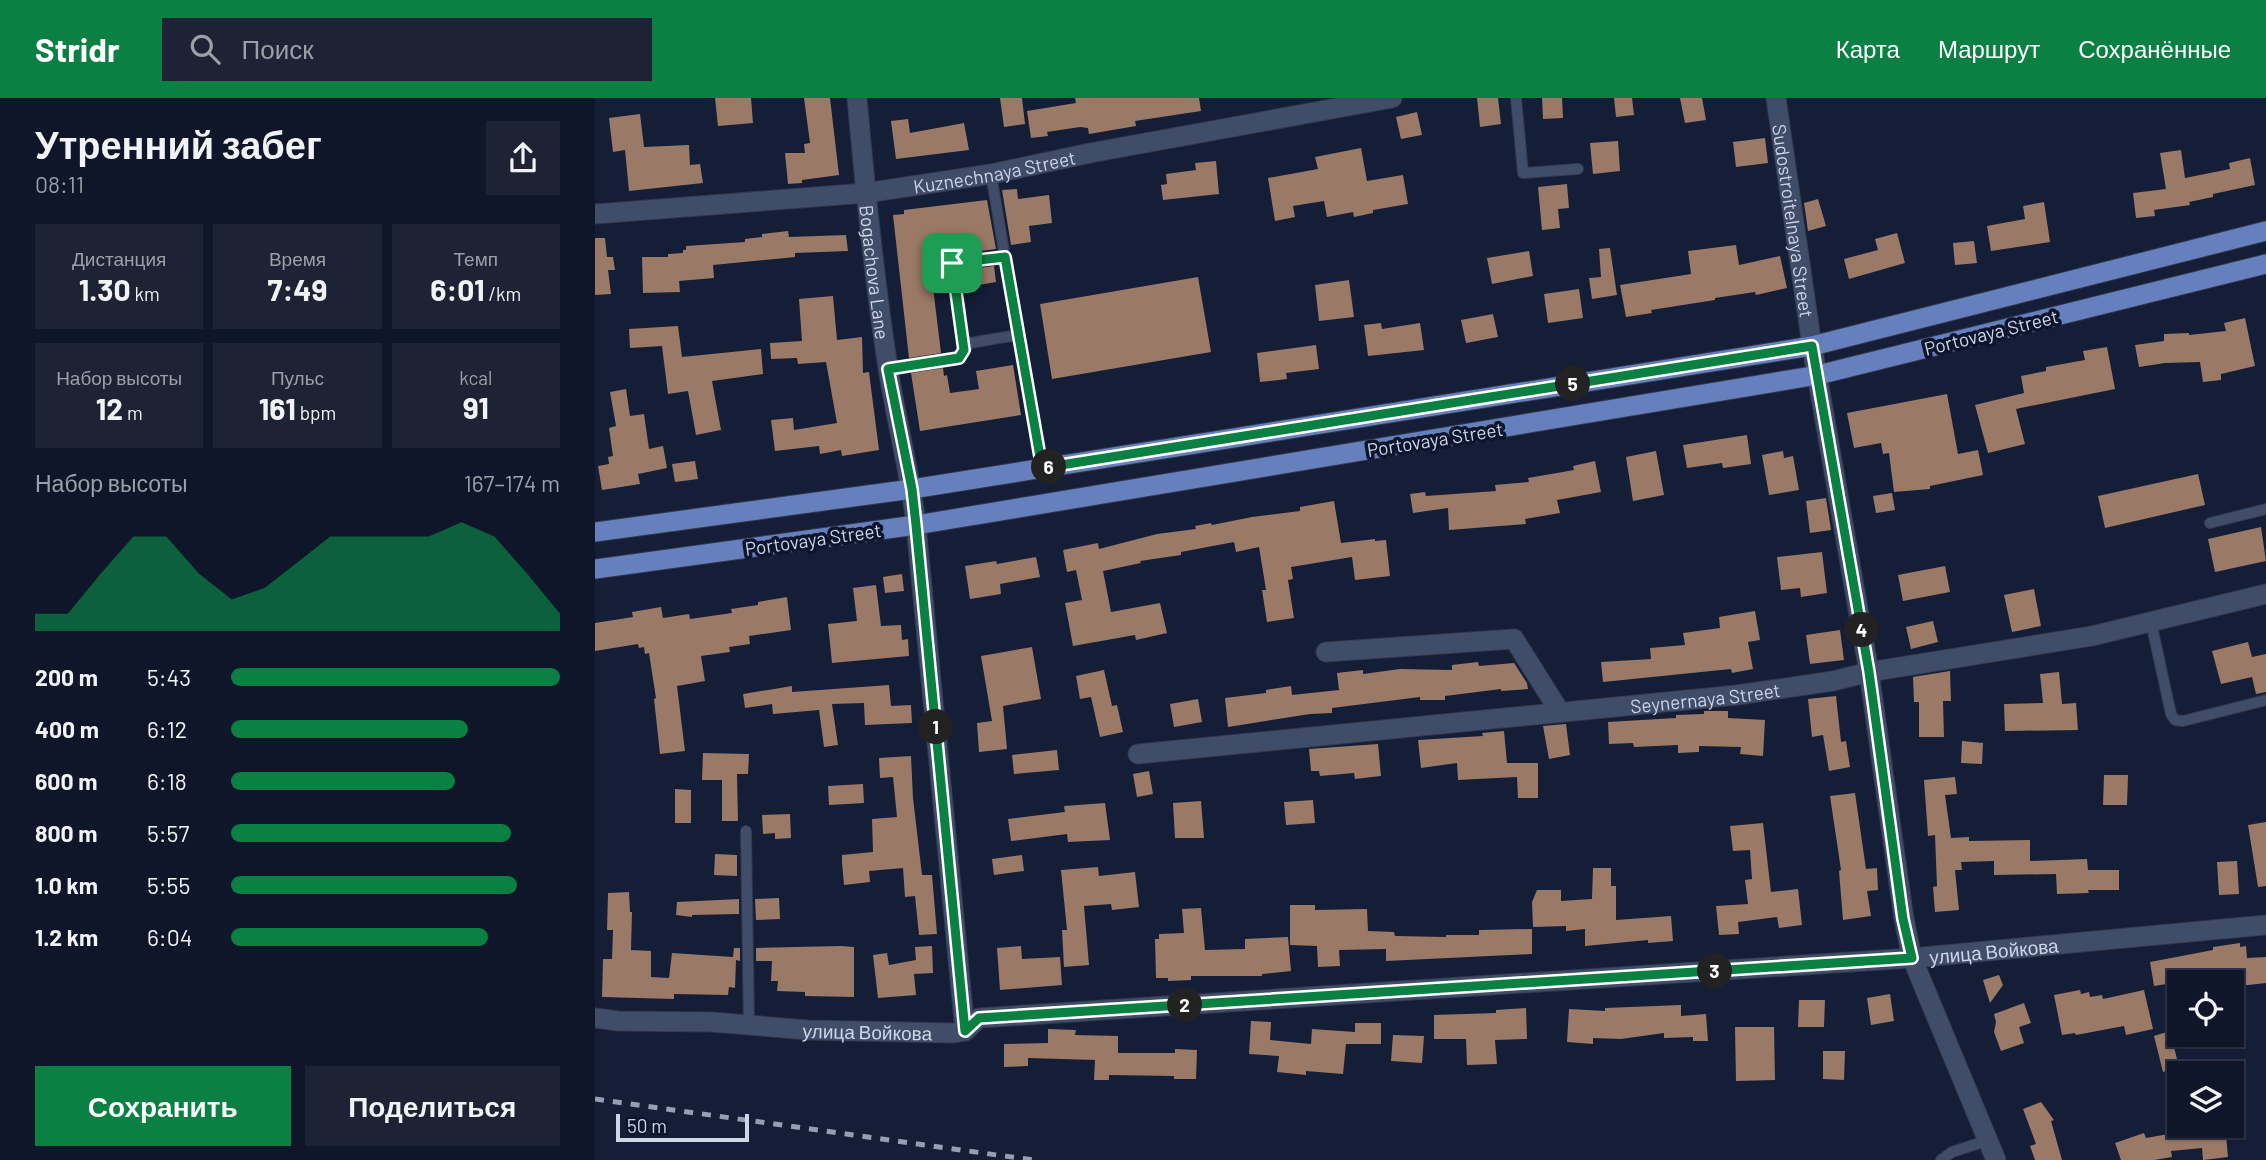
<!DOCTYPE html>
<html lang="ru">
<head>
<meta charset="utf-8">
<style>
	body { margin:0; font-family:Barlow,sans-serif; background:#1d2335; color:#f1f3f6; height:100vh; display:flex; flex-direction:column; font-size:26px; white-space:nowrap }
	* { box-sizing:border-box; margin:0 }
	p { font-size:23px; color:#9b9fa8 }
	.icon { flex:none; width:38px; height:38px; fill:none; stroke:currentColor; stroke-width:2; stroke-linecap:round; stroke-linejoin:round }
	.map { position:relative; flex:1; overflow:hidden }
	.drawer { display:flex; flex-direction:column; background:#0f1629; width:595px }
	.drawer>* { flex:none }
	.fabs { position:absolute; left:1572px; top:872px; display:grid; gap:14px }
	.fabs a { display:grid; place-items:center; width:77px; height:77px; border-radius:0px; background:#0f1629; box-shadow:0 2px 5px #0004,0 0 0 2px #2f3546; font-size:35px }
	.scale { position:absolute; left:21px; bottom:18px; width:133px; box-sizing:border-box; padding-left:7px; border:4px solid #cdd5e6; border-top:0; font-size:19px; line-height:24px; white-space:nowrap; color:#cdd5e6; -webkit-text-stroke:5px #0c152d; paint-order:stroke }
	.pin { position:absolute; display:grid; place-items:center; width:60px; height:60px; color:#fff; margin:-30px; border-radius:14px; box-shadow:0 4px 10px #0006 }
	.km { position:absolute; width:35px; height:35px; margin:-18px; border-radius:50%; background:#222; color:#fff; font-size:19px; line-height:35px; text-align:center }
	.round { display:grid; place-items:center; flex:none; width:74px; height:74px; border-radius:0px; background:#1d2335 }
	.overview { display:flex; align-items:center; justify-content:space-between; height:119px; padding:0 35px }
	h1 { font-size:38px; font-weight:700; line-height:52px }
	.stats { display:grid; grid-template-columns:repeat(3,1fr); gap:10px; height:119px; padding:7px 35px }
	.stats div { display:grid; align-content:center; border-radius:0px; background:#1d2335; text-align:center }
	.stats b { font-size:30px; font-weight:700 }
	.stats small { font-size:19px; font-weight:400 }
	.stats p { font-size:19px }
	.chart { height:196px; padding:14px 35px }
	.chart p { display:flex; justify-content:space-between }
	.chart svg { width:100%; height:126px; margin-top:7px; fill:#0b8043; opacity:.7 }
	.primary-button { display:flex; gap:14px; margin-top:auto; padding:14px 35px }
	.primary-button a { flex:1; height:80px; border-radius:0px; background:#0b8043; color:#fff; font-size:28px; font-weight:700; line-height:80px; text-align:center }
	.primary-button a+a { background:#1d2335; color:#f1f3f6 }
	ul { padding:0 35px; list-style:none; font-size:23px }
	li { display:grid; grid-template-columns:112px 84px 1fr; align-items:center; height:52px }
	li i { height:18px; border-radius:9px; background:#0b8043 }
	header { display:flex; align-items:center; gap:42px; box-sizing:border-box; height:98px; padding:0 35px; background:#0b8043; color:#fff }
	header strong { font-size:33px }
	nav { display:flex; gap:38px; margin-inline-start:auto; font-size:24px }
	.search { width:490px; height:63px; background:#1d2335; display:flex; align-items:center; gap:18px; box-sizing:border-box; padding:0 24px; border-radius:0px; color:#9b9fa8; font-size:26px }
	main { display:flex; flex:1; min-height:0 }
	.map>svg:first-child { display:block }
</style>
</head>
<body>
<header>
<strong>Stridr</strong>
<div class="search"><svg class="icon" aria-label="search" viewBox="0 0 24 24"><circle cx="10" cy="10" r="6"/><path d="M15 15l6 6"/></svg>Поиск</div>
<nav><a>Карта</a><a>Маршрут</a><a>Сохранённые</a></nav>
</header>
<main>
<section class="drawer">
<div class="overview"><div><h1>Утренний забег</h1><p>08:11</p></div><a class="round"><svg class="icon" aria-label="share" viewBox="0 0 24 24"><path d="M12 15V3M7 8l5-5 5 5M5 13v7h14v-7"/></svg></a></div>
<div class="stats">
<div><p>Дистанция</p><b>1.30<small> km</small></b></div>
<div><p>Время</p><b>7:49</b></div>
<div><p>Темп</p><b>6:01<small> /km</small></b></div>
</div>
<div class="stats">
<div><p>Набор высоты</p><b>12<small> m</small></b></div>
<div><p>Пульс</p><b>161<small> bpm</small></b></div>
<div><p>kcal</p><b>91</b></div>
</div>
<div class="chart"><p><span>Набор высоты</span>167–174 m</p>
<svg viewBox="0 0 160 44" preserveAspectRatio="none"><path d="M0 44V38L10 38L20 24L30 11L40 11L50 24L60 33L70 29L80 20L90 11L100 11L110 11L120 11L130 6L140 11L150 24L160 38V44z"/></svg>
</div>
<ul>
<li><b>200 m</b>5:43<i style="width:100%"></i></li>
<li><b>400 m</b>6:12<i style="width:72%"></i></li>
<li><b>600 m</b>6:18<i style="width:68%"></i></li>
<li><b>800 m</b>5:57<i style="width:85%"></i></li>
<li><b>1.0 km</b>5:55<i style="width:87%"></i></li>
<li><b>1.2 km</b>6:04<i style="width:78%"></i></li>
</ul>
<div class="primary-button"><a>Сохранить</a><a>Поделиться</a></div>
</section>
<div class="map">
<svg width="1671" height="1062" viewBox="0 0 1671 1062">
	<rect width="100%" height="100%" fill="#141e37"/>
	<g fill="#9a7967">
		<path d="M120,0H156L158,25L123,28Z"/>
		<path d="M209,0H235L244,77L207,82V85L193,86L190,55H210L209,46L215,45Z"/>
		<path d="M405,0H427L430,26L409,29Z"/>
		<path d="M480,0H604L606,13L540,23L541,28L494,36L493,30L485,29L452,34L453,38L436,40L432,13L481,5Z"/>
		<path d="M882,0H903L906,26L885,29Z"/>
		<path d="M947,0H967L968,20L948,21Z"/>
		<path d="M1019,0H1037L1039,17L1021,19Z"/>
		<path d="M1085,0H1107L1111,22L1090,25Z"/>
		<path d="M822,14L827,37L806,41L801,19Z"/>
		<path d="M45,16L49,49L94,47L95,67L105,66L108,85L34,93L30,52L18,54L14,20Z"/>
		<path d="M313,21L315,35L369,25L374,52L301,61L296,23Z"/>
		<path d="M1170,40L1173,65L1141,69L1138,44Z"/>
		<path d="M1023,43L1025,73L998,76L995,45Z"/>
		<path d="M766,50L772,83L808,77L813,106L778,112V115L759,119L758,114L732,119L729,103L698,108L700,119L680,123L673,80L723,71L720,59Z"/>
		<path d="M1586,52L1590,80L1635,71L1634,65L1655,60L1660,87L1618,96V99L1594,104L1595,107L1559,112L1560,118L1541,120L1538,95L1571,91L1565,55Z"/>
		<path d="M621,63L624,96L568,102L566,87L572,86L571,76L601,72L600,65Z"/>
		<path d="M972,86L974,110L963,111L965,130L947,132L943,89Z"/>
		<path d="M422,91L423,101L454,97L457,125L434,128L436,144L416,147L407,92Z"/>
		<path d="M1223,101L1231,128L1213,133L1209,105Z"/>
		<path d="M392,102L401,151L371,155L369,136L332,140L346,255L314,260L298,117L309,116V112Z"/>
		<path d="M1449,104L1455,144L1396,153L1392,128L1430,121L1428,108Z"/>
		<path d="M193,133L194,139L251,137L253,153L200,155V159L118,167L119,180L84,183L85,194L48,195L47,159H73V156L88,155V152H91V148L150,144V141L167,139V136Z"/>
		<path d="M1302,135L1310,165L1254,181L1249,161L1283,152L1280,141Z"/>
		<path d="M0,140H10L12,159H18L20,172H13L16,196L0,197Z"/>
		<path d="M1379,143L1382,165L1360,167L1358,145Z"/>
		<path d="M1141,147L1144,167L1185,158L1192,190L1161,197L1160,194L1120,200V202L1056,212L1057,215L1031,219L1025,187L1096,176L1093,153Z"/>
		<path d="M1015,150L1022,197L997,201L994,180L1006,179L1004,151Z"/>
		<path d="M934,153L938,178L897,186L892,160Z"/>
		<path d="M399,168L401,184L371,189L368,172Z"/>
		<path d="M603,179L616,254L457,281L445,206Z"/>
		<path d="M754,182L759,219L724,223L720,187Z"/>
		<path d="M984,191L988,220L953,225L949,196Z"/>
		<path d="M238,198L242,242L267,239L268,275L274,274L284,352L247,358L246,352L225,356L224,348L180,353L176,322L198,320L199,332L242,325L231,264L203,266L202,260L176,261L175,245L207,243L204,201Z"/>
		<path d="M898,216L903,239L871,245L866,222Z"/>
		<path d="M1650,220L1660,268L1626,276V282L1608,284L1605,264L1570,265L1544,269L1540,247L1569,243V236L1594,235V237L1631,233L1629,225Z"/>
		<path d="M786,225L787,231L825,225L829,252L773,258L769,227Z"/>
		<path d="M83,228L87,259L166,251L168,276L117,283L126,332L101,337L93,293L73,296L67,248L35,250L34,231Z"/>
		<path d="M721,247L724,271L691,275L692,281L665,284L662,255Z"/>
		<path d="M1512,249L1520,291L1421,311L1430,346L1393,355L1380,307L1429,295L1426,278L1451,273V269L1490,262L1488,253Z"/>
		<path d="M418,267L426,317L325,333L316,275L348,270L349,278L352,277L355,295L384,291L381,273Z"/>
		<path d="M31,291L35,318L49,316L54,351L68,348L72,370L43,376L45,386L7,392L3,368L14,366L13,359L18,358L14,330L21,328L15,294Z"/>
		<path d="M1352,296L1363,356L1383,352L1388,377L1335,388V391L1299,394L1294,355L1288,356L1286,345L1259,350L1252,315Z"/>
		<path d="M1152,337L1156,366L1128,370L1127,365L1092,370L1088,347Z"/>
		<path d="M1061,353L1069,397L1038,403L1031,359Z"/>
		<path d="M1188,353L1189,360L1198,358L1204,392L1174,397L1167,357Z"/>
		<path d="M100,363L103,381L80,384L77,366Z"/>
		<path d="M1000,363L1006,394L962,402L965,415L930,421L931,426L854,432L853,410L818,415L815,396L830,394L831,398L901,393L900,387L934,384L933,380L979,372L978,368Z"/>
		<path d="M1603,376L1610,407L1510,430L1503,398Z"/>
		<path d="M1297,395L1300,412L1281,415L1278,398Z"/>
		<path d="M1231,400L1236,432L1215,435L1211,403Z"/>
		<path d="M739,403L746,445L780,441V443L791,442L795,478L760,482L757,459L696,469L698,481L693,482L699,520L672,524L667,492H671L664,449L641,454L639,444L586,454V457L545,463L546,465L508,473L516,514L565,505L572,535L541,542L540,537L478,548L470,505L487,502L481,472L472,474L468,452L503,445L504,451L562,436L601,431L600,428L616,425L617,427L657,419L705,413V409Z"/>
		<path d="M1666,429L1671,463L1620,474L1613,441Z"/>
		<path d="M1227,454L1232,495L1206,499L1205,490L1186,492L1182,459Z"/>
		<path d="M441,459L445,479L405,486L406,496L375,501L370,468L401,463L402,466Z"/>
		<path d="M1350,468L1355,494L1308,503L1303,477Z"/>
		<path d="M307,476L309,493L290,495L288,479Z"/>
		<path d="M281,487L286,528L306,527L307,542L313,541L314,558L237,565L233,526L262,523L258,490Z"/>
		<path d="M1439,491L1446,528L1417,534L1409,497Z"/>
		<path d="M192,499L196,532L154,538L155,546L134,549L135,554L106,558L110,583L82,588L90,653L65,656L59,601L61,600L54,555L50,556L49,549L44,550L43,546L0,553V525L38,519L37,514L66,509L68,520L94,516L95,521L137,515L136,511L163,507V504Z"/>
		<path d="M1160,513L1165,542L1153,544L1158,571L1137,575L1136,571L1008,584L1006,564L1056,561L1055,550L1090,547L1088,535L1125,530L1124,519Z"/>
		<path d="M1338,523L1343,544L1316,551L1311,529Z"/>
		<path d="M1245,532L1249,562L1215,566L1211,537Z"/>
		<path d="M1653,544L1657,559L1671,556V594L1661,596L1657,579L1626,586L1617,553Z"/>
		<path d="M437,549L446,601L408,608L412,651L384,654L382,625L397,623L386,558Z"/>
		<path d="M883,564L884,568L919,565L932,585L933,591L906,593V591L850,598V602H825V599L737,610V615L715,616L633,629L630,600L671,595V592L696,588L697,597L744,592L742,575L768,572V576L805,571L857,572V567Z"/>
		<path d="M509,572L517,608L522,607L528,634L505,639L496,599L485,601L481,578Z"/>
		<path d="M1355,573L1356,603H1348L1349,639H1324V604H1319L1318,579Z"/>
		<path d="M1464,574L1467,606L1481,605L1483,632L1410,633L1409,606L1448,605L1445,576Z"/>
		<path d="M294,587L296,608L316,607L317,625L270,627L269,605L237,606L243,647L229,649L224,612L178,616L177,606L150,610L148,596L197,588V594Z"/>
		<path d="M1241,598L1246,644L1251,643L1255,669L1234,673L1228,637L1217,639L1213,601Z"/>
		<path d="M603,601L607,624L579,629L575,606Z"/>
		<path d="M1109,613H1133V620L1170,622L1168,658L1145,656L1146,649L1104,648V654L1083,655V647L1039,649L1038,645L1014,646L1013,624L1081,620V617L1109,616Z"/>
		<path d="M971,626L975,657L954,661L948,628Z"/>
		<path d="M909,633L912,665H943V700H923L922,679L863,682L862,665L826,670L823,642L888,638L887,635Z"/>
		<path d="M1367,643L1388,645L1387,666L1366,665Z"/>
		<path d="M783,646L786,678L760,681L759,675L725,678L724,673H716L714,651Z"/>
		<path d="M462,652L464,672L419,676L417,657Z"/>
		<path d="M108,655L154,656L153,676H142L143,723H127V682H107Z"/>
		<path d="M316,658L318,700L327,777H337L342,836L324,837L320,798L310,799L308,770L274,773L275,784L249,787L247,765V757L278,754L277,721L302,719L298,679L285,680L284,660Z"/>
		<path d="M554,673L558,696L542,699L538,676Z"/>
		<path d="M1509,677H1533L1532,707H1508Z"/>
		<path d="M1360,679L1362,696L1350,697L1356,740L1374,739V743L1435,742V763L1492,761L1493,772H1524V792H1493L1494,795L1462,796L1461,776L1399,777V763L1366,764L1367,772H1360L1364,812L1340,814L1338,789L1342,788L1340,737L1333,738L1329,682Z"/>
		<path d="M268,686L269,705L234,707L233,688Z"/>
		<path d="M80,691L96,692V725H80Z"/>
		<path d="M1260,695L1271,771L1282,770L1283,792L1272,793L1276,818L1248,822L1244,773L1246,772L1235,698Z"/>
		<path d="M718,702L720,725L691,727L689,704Z"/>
		<path d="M606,703L609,740H580L578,705Z"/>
		<path d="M510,705L515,742L473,744L472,736L416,743L413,721L470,714L469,708Z"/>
		<path d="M195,716L196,740L180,741V735L168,736L167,717Z"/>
		<path d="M1671,724V788L1663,789L1653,727Z"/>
		<path d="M1168,725L1176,794L1203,791L1207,827L1184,830L1182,819L1143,824L1144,836L1124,837L1121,808L1153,806L1150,782L1157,781L1155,752L1138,753L1135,728Z"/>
		<path d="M120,756L142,757V778L119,777Z"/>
		<path d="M427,757L429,773L399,777L397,761Z"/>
		<path d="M1642,763L1644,796L1624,797L1622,764Z"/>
		<path d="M503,769L504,778L540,774L544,809L517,812L516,806L489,808L494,867L469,869L467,832H472L466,772Z"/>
		<path d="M998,770H1016V788H1021V822L1076,818L1078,843L1053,845V842L990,848V831L971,833V828L938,829L937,804L942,792H966V803L997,801Z"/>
		<path d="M34,794L35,814H37L36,852L56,853V879L74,880L77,855L138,859L139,850H145V863L141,862L140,890L134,889L133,897L79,896V901L7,899L8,861H17L18,832H12L13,795Z"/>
		<path d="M184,800L185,821L161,822L160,801Z"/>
		<path d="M144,801V816L97,817V819L81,817L82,804Z"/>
		<path d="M695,807H720V812L772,811L773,833L799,834L800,838L851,839V837H884V832L937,831V856L791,863V851L744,852L745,868L723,869L722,848L695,847Z"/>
		<path d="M606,810L610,852L650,851V841L693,839L696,873L667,876V878H596V882L573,883V880H561L560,841H564V836L589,835L587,811Z"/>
		<path d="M1645,845V849L1651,848L1652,860L1671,859V885L1636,889V884H1584L1559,888L1555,864L1618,852V849Z"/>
		<path d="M246,848L259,849V899L210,898V894L182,893L183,883H176L177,863H161V850Z"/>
		<path d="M337,848L338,875L319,876L321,897L283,900L278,857L292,855L294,867L321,862L320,849Z"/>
		<path d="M426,848L427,861L465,859L467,887L405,892L402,850Z"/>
		<path d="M1404,877L1408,887L1395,905L1388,882Z"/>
		<path d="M1485,892L1486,896L1494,894L1495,899L1507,897L1508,901L1549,892L1558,931L1531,937L1529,928L1481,937L1480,935L1467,937L1459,897Z"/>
		<path d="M1295,896L1299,923L1276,927L1272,900Z"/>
		<path d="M1204,902H1230L1229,929H1203Z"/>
		<path d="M1429,905L1436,925L1424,929L1429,945L1406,953L1399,934L1401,924L1399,916Z"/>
		<path d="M1086,907V918L1111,916L1113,943H1098V939L1069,940V935L1026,941L998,940V946L972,944L974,911L1010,913V910Z"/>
		<path d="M931,910L932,941L900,942L902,966L872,967L871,941H839V917L901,915V912Z"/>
		<path d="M656,923L676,924L675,942L716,946L717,931L760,934V925H786V946H751L748,976L711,973V977L682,974L684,958L654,956Z"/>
		<path d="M1140,929H1179L1180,982L1141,983Z"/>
		<path d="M453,931L481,932L480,937L523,938V955H580V951L602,952L601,981H579V978L514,977V982H499L500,962L433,960V968L409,969V946L453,945Z"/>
		<path d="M1575,933L1584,969L1568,974L1559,938Z"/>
		<path d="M798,937L829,938L827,965L796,963Z"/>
		<path d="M1228,953H1250L1249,982L1228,981Z"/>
		<path d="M1446,1004L1459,1022L1456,1023L1467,1062H1440L1435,1048L1441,1046L1428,1011Z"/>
		<path d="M1616,1027H1630L1633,1059L1608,1062L1607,1050L1576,1053L1577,1059L1559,1062H1526L1520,1045L1549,1035L1551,1040L1591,1033L1590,1030Z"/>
	</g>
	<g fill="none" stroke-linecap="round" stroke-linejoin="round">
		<g stroke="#33384e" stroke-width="12">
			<g id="service">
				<path d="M921,0L928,75L983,71"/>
				<path d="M423,237L447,371"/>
				<path d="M369,252L357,165L410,159"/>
				<path d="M293,271L364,260L375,245L423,237L396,76"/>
				<path d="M1615,425L1671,411"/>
				<path d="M1556,524L1576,616L1580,622L1588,623L1671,602"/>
				<path d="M151,733L154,928"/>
				<path d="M1346,1062L1357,1054L1394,1042"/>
			</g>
		</g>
		<g stroke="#33384e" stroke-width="21">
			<g id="minor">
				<path id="s1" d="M262,0C270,90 279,180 293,270C301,322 315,374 321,427L370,933"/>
				<path id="s2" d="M1181,0L1217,248L1274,574L1309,821L1317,860L1401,1062"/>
				<path id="s3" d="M0,116L271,95L396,76L495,55L797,0"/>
				<path d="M731,554L919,541L965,614"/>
				<path id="s4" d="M543,656L1142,597L1238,583L1274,574L1497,538L1671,496"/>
				<path id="s5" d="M0,920L23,923L117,924L213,932L358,935L370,933L384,920L1317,860L1671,827"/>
			</g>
		</g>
		<g stroke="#33384e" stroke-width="21">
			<g id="primary">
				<path d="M0,434L317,391L1217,248L1671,133"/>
				<path d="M0,471L321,427L1223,277L1671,166"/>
			</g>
		</g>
		<use href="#service" stroke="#404d69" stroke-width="10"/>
		<use href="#minor" stroke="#404d69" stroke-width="19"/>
		<use href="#primary" stroke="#6680bd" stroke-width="19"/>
		<path stroke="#969eb2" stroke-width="5" stroke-dasharray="9 9" stroke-linecap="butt" d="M0,1001L438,1062"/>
	</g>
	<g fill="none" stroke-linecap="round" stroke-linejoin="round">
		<g stroke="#fff" stroke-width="14">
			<path id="route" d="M410,159L447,370L1217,248L1274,574L1308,821L1317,860L384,920L370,933L321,427L317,391L293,271L364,260L369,252L357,165Z"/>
		</g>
		<use href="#route" stroke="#0b8043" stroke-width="9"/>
	</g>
	<g text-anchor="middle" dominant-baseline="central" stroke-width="7" stroke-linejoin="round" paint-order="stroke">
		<g font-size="19" fill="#cdd5e6" stroke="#0c152d">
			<text stroke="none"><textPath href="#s3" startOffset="402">Kuznechnaya Street</textPath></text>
			<text stroke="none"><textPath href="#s2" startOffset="124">Sudostroitelnaya Street</textPath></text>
			<text stroke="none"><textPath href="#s1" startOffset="175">Bogachova Lane</textPath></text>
			<text transform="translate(1396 234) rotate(-14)">Portovaya Street</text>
			<text transform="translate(840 341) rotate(-9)">Portovaya Street</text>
			<text transform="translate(218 441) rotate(-8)">Portovaya Street</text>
			<text stroke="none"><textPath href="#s4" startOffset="570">Seynernaya Street</textPath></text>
			<text stroke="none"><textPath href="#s5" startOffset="1407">улица Войкова</textPath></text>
			<text stroke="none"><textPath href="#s5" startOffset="273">улица Войкова</textPath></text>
		</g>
	</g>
</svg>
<div class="fabs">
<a><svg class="icon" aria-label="locate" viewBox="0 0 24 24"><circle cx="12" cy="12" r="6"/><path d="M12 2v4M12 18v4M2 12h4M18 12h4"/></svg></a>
<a><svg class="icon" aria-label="layers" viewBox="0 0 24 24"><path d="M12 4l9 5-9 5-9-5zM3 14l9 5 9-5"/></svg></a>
</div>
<div class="scale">50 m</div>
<div class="pin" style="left:357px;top:165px;background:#1e9e55"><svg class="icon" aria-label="arrive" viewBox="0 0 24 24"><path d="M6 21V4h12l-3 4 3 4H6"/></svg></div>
<b class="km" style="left:341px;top:629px">1</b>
<b class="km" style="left:590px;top:907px">2</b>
<b class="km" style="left:1120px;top:873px">3</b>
<b class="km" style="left:1267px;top:532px">4</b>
<b class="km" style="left:978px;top:286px">5</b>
<b class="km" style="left:454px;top:369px">6</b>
</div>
</main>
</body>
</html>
